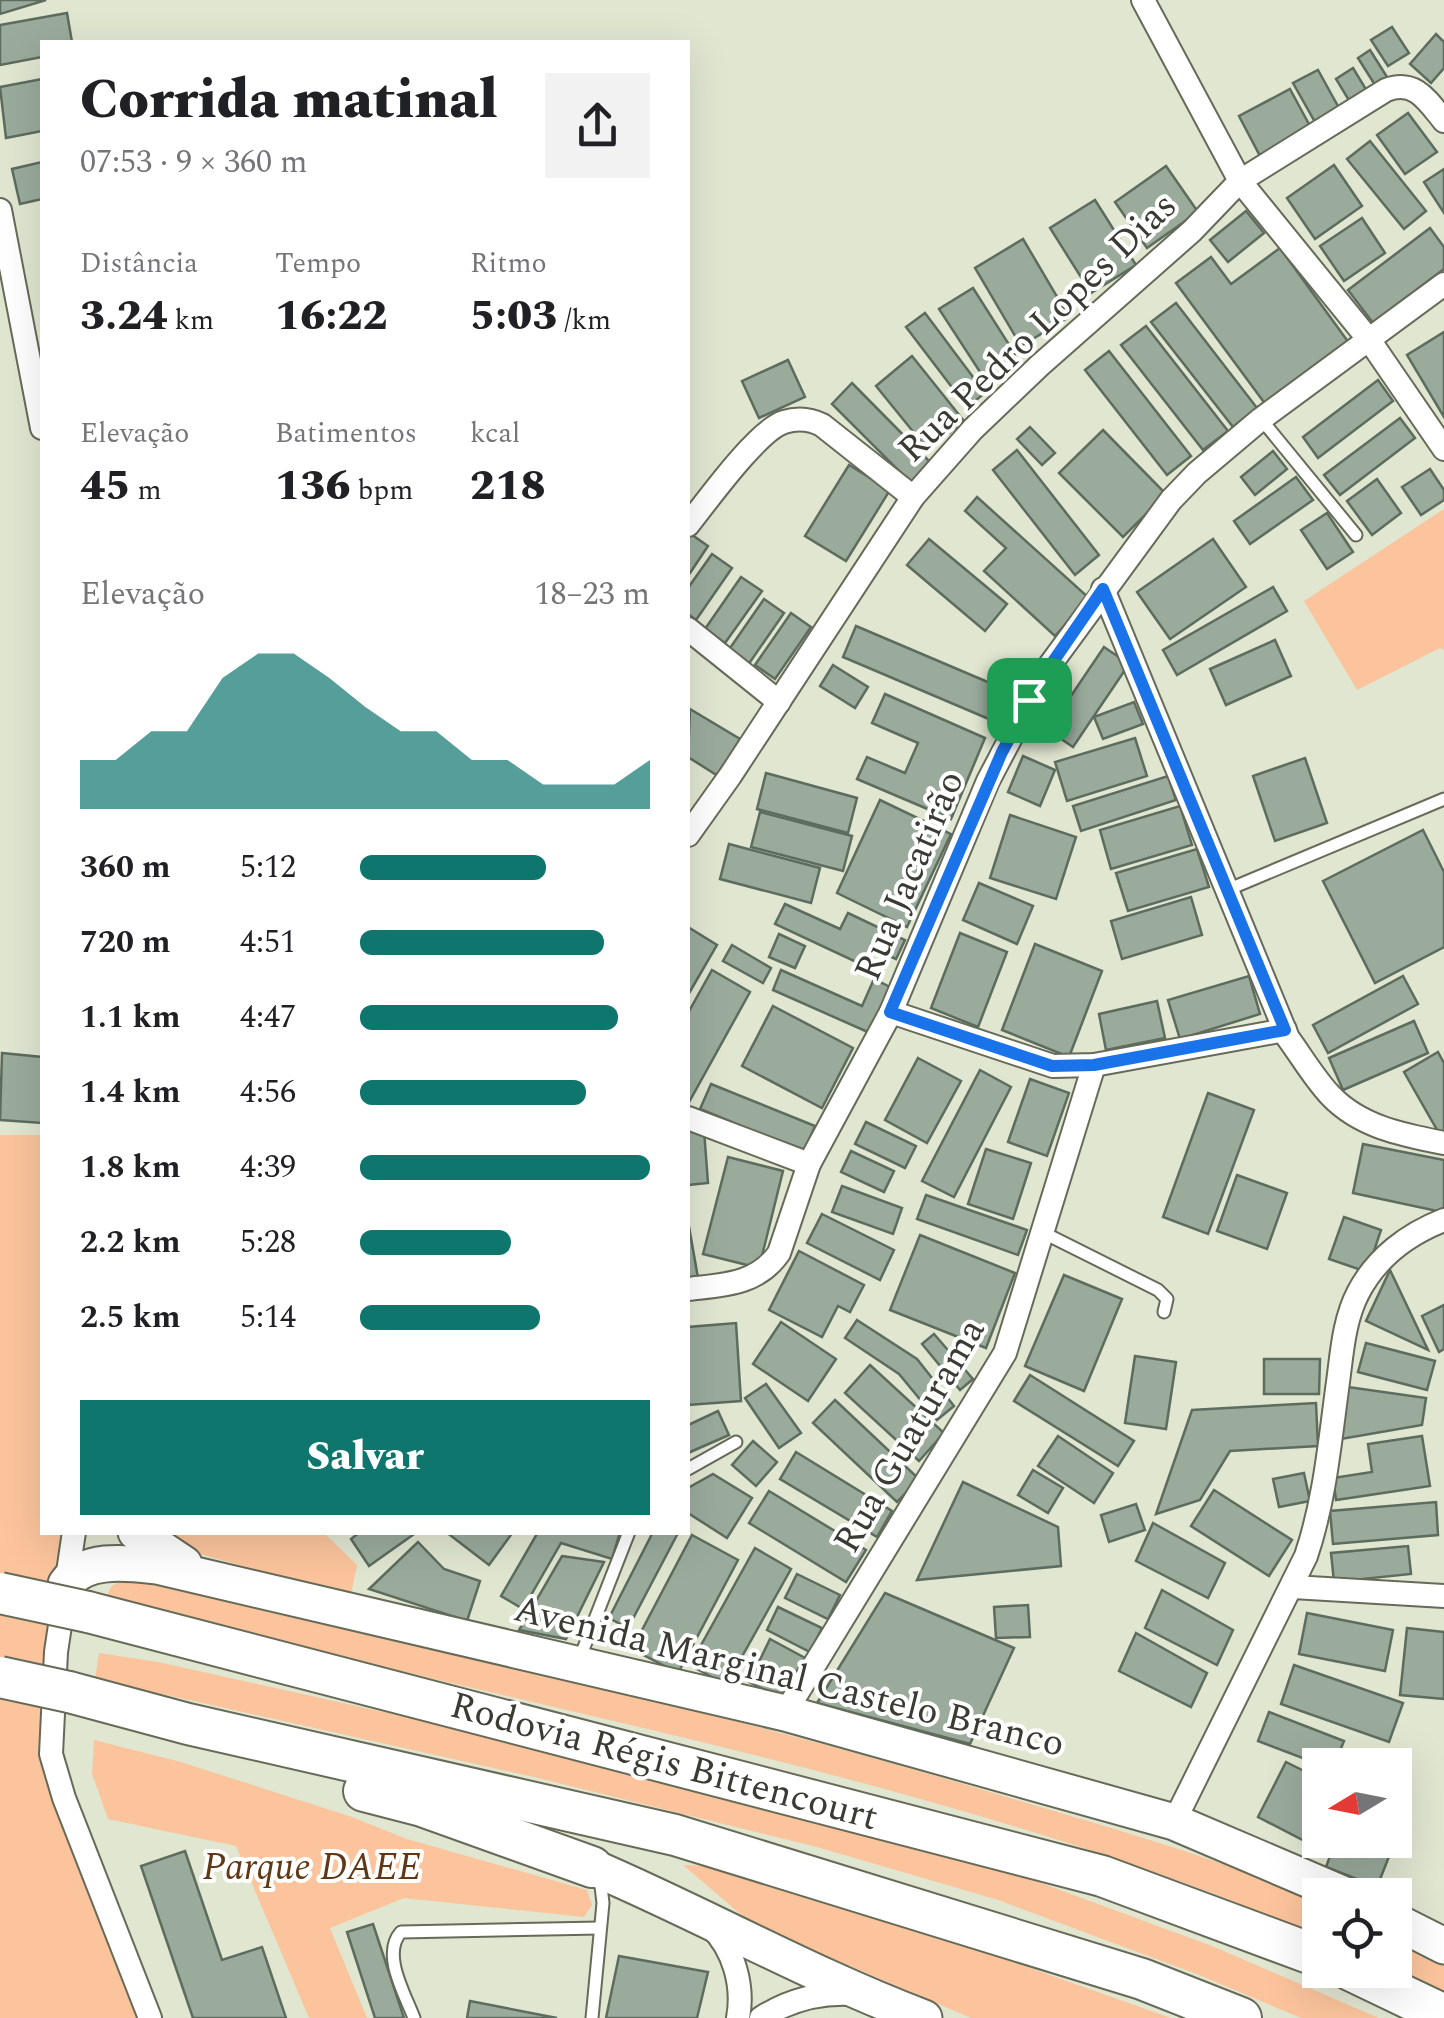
<!DOCTYPE html>
<html lang="pt">
<head>
<meta charset="utf-8">
<style>
	body { margin:0; font-family:Spectral,serif; background:#f2f2f2; color:#202124; height:100vh; display:flex; flex-direction:column; font-size:38px; white-space:nowrap }
	* { box-sizing:border-box; margin:0 }
	p { font-size:32px; color:#757577 }
	.icon { flex:none; width:55px; height:55px; fill:none; stroke:currentColor; stroke-width:2; stroke-linecap:round; stroke-linejoin:round }
	.map { position:relative; flex:1; overflow:hidden }
	.details { position:absolute; left:40px; top:40px; width:650px; height:1495px; display:flex; flex-direction:column; background:#fff; border-radius:0px; box-shadow:0 10px 40px #0002 }
	.details>* { flex:none }
	.needle { width:65px; rotate:260deg }
	.tools { position:absolute; left:1302px; top:1748px; display:grid; gap:20px }
	.tools a { display:grid; place-items:center; width:110px; height:110px; border-radius:0px; background:#fff; box-shadow:0 10px 40px #0002; font-size:50px }
	.pin { position:absolute; display:grid; place-items:center; width:85px; height:85px; color:#fff; margin:-42px; border-radius:20px; box-shadow:0 5px 15px #0006 }
	.round { display:grid; place-items:center; flex:none; width:105px; height:105px; border-radius:0px; background:#f2f2f2 }
	.headline { display:flex; align-items:center; justify-content:space-between; height:170px; padding:0 40px }
	h1 { font-size:55px; font-weight:800; line-height:75px }
	.metrics { display:grid; grid-template-columns:repeat(3,1fr); gap:15px; height:170px; padding:10px 40px }
	.metrics div { display:grid; align-content:center }
	.metrics b { font-size:42px; font-weight:800 }
	.metrics small { font-size:28px; font-weight:400 }
	.metrics p { font-size:28px }
	.chart { height:280px; padding:20px 40px }
	.chart p { display:flex; justify-content:space-between }
	.chart svg { width:100%; height:180px; margin-top:10px; fill:#0f766e; opacity:.7 }
	.primary-button { display:flex; gap:20px; margin-top:auto; padding:20px 40px }
	.primary-button a { flex:1; height:115px; border-radius:0px; background:#0f766e; color:#fff; font-size:40px; font-weight:800; line-height:115px; text-align:center }
	ul { padding:0 40px; list-style:none; font-size:32px }
	li { display:grid; grid-template-columns:160px 120px 1fr; align-items:center; height:75px }
	li i { height:25px; border-radius:12px; background:#0f766e }
	.map>svg:first-child { display:block }
</style>
</head>
<body>
<div class="map">
<svg width="1444" height="2018" viewBox="0 0 1444 2018">
	<rect width="100%" height="100%" fill="#e1e6d1"/>
	<g fill="#fbc49c">
		<path d="M1444,509V650L1440,648L1357,690L1304,601Z"/>
		<path d="M0,1135H42V1532L72,1533L48,1733L141,2018H0Z"/>
		<path d="M160,1533H324L357,1565L351,1594L294,1581L173,1546Z"/>
		<path d="M129,1575C419,1644 711,1708 997,1794C1105,1827 1217,1856 1320,1903V1937C1045,1818 742,1751 451,1683C336,1656 222,1624 107,1595L112,1586Z"/>
		<path d="M99,1653L158,1662L541,1747L1006,1870L1212,1946L1379,2018H1301L1199,1975L998,1900L817,1847L538,1778L95,1679Z"/>
		<path d="M94,1740L181,1762L352,1817L407,1839L587,1890L592,1905L584,1917L404,1898L330,1928L367,2018H309L236,1846L108,1819L92,1774Z"/>
		<path d="M683,1865L721,1866L866,1910L1171,2018H971L752,1924Z"/>
		<path d="M1395,1937L1444,1964V1995L1395,1970Z"/>
	</g>
	<g fill="#9aab9c" stroke="#5c6c5e" stroke-width="2.5">
		<path d="M0,0H46L0,14Z"/>
		<path d="M67,13L72,42H42V57L0,65V25Z"/>
		<path d="M1392,27L1409,53L1388,66L1371,40Z"/>
		<path d="M1436,34L1444,42V68L1431,83L1410,64Z"/>
		<path d="M1370,50L1387,77L1375,85L1358,58Z"/>
		<path d="M1353,68L1367,91L1350,102L1336,79Z"/>
		<path d="M1318,70L1339,108L1315,122L1293,83Z"/>
		<path d="M42,79V131L6,138L0,87Z"/>
		<path d="M1290,89L1311,128L1260,156L1239,116Z"/>
		<path d="M1408,113L1437,152L1405,174L1377,135Z"/>
		<path d="M1370,141L1426,211L1404,229L1347,159Z"/>
		<path d="M42,162V199L20,204L12,169Z"/>
		<path d="M1334,165L1362,206L1315,239L1287,198Z"/>
		<path d="M1166,166L1198,212L1147,248L1115,202Z"/>
		<path d="M1444,169V213L1424,182Z"/>
		<path d="M1095,200L1136,265L1091,293L1050,228Z"/>
		<path d="M1246,211L1264,233L1228,262L1210,240Z"/>
		<path d="M1362,218L1385,253L1344,281L1320,246Z"/>
		<path d="M1430,228L1444,247V269L1373,323L1348,290Z"/>
		<path d="M1023,239L1069,317L1021,346L975,268Z"/>
		<path d="M1280,248L1349,343L1266,405L1176,283L1211,257L1231,284Z"/>
		<path d="M973,288L1015,354L982,375L939,309Z"/>
		<path d="M1176,303L1257,408L1233,427L1151,322Z"/>
		<path d="M925,313L985,393L967,407L906,327Z"/>
		<path d="M1146,326L1228,431L1203,450L1121,345Z"/>
		<path d="M1444,332V417L1407,355Z"/>
		<path d="M1109,351L1191,456L1167,475L1085,370Z"/>
		<path d="M912,356L964,421L928,450L876,386Z"/>
		<path d="M788,360L805,397L759,418L742,381Z"/>
		<path d="M1378,380L1393,401L1318,458L1303,437Z"/>
		<path d="M852,383L931,463L911,483L832,404Z"/>
		<path d="M1400,418L1415,438L1340,495L1324,475Z"/>
		<path d="M1030,427L1055,453L1042,465L1017,439Z"/>
		<path d="M1103,430L1166,494L1123,537L1059,473Z"/>
		<path d="M1017,450L1099,555L1075,575L993,470Z"/>
		<path d="M1273,451L1287,469L1255,495L1241,477Z"/>
		<path d="M849,465L890,490L846,561L805,536Z"/>
		<path d="M1430,469L1444,490V500L1421,515L1402,487Z"/>
		<path d="M1296,477L1313,500L1250,544L1234,521Z"/>
		<path d="M1377,479L1401,513L1372,535L1347,501Z"/>
		<path d="M977,497L1089,598L1055,636L984,571L1006,548L965,511Z"/>
		<path d="M1327,513L1353,552L1327,569L1301,530Z"/>
		<path d="M688,532L708,546L688,576Z"/>
		<path d="M929,539L1007,604L985,631L907,565Z"/>
		<path d="M1213,539L1246,587L1170,639L1137,592Z"/>
		<path d="M712,554L732,568L696,620L688,614V588Z"/>
		<path d="M741,577L762,591L725,643L705,629Z"/>
		<path d="M1273,587L1287,611L1177,675L1163,650Z"/>
		<path d="M764,599L784,613L748,665L728,651Z"/>
		<path d="M791,613L811,627L775,679L755,665Z"/>
		<path d="M856,626L1016,694L1003,725L843,657Z"/>
		<path d="M1275,640L1291,676L1226,705L1210,669Z"/>
		<path d="M1104,647L1129,664L1073,747L1048,730Z"/>
		<path d="M833,665L868,687L855,708L820,686Z"/>
		<path d="M885,694L985,738L951,819L857,779L867,757L905,773L918,743L872,723Z"/>
		<path d="M1134,702L1143,724L1103,739L1094,717Z"/>
		<path d="M690,709L740,739L718,776L688,757Z"/>
		<path d="M1135,738L1147,776L1067,801L1055,762Z"/>
		<path d="M1023,756L1055,770L1040,806L1008,792Z"/>
		<path d="M1305,758L1327,823L1275,841L1253,776Z"/>
		<path d="M766,773L857,798L848,833L757,809Z"/>
		<path d="M1168,776L1176,800L1081,831L1073,806Z"/>
		<path d="M880,800L951,834L907,927L837,893Z"/>
		<path d="M1180,806L1192,845L1111,869L1100,830Z"/>
		<path d="M760,812L852,836L843,871L751,847Z"/>
		<path d="M1010,815L1076,837L1056,899L990,878Z"/>
		<path d="M1423,830L1444,872V947L1375,983L1323,881Z"/>
		<path d="M729,844L820,868L811,903L720,879Z"/>
		<path d="M1197,849L1209,887L1128,911L1116,873Z"/>
		<path d="M979,883L1033,906L1017,944L963,920Z"/>
		<path d="M1191,897L1202,935L1122,959L1111,921Z"/>
		<path d="M785,904L840,929L848,913L905,940L896,959L874,949L867,967L775,924Z"/>
		<path d="M688,927L717,945L688,995Z"/>
		<path d="M960,933L1007,952L978,1027L931,1008Z"/>
		<path d="M779,934L805,946L795,968L769,957Z"/>
		<path d="M1035,944L1102,971L1069,1057L1002,1030Z"/>
		<path d="M732,945L771,968L763,983L723,961Z"/>
		<path d="M712,970L750,992L688,1104V1013Z"/>
		<path d="M781,970L862,1006L874,979L890,987L870,1033L773,990Z"/>
		<path d="M1249,976L1260,1014L1180,1039L1168,1000Z"/>
		<path d="M1403,976L1418,1004L1328,1053L1313,1025Z"/>
		<path d="M1157,1001L1165,1038L1106,1050L1099,1014Z"/>
		<path d="M773,1006L853,1048L822,1108L742,1066Z"/>
		<path d="M1414,1021L1428,1053L1343,1090L1329,1058Z"/>
		<path d="M1438,1052L1444,1063V1133L1440,1135L1404,1072Z"/>
		<path d="M2,1053L42,1057V1123L0,1120Z"/>
		<path d="M918,1058L961,1081L927,1143L885,1120Z"/>
		<path d="M980,1070L1011,1087L954,1197L922,1181Z"/>
		<path d="M1030,1079L1069,1093L1047,1156L1008,1142Z"/>
		<path d="M711,1084L815,1126L804,1152L700,1109Z"/>
		<path d="M1208,1093L1254,1110L1208,1234L1163,1217Z"/>
		<path d="M866,1122L916,1146L905,1168L855,1144Z"/>
		<path d="M704,1130L708,1183L688,1185V1131Z"/>
		<path d="M1363,1144L1444,1160V1208L1437,1211L1353,1193Z"/>
		<path d="M986,1149L1031,1163L1013,1219L968,1204Z"/>
		<path d="M851,1151L894,1171L884,1192L841,1172Z"/>
		<path d="M728,1157L783,1171L759,1268L703,1254Z"/>
		<path d="M1237,1175L1287,1193L1267,1249L1217,1231Z"/>
		<path d="M842,1186L902,1208L893,1234L832,1212Z"/>
		<path d="M926,1195L1027,1230L1018,1255L917,1219Z"/>
		<path d="M822,1214L894,1250L880,1280L807,1243Z"/>
		<path d="M1344,1217L1381,1230L1367,1272L1329,1259Z"/>
		<path d="M688,1221L698,1278L688,1280Z"/>
		<path d="M920,1235L1015,1273L986,1348L890,1310Z"/>
		<path d="M799,1251L864,1285L850,1312L838,1306L822,1337L769,1310Z"/>
		<path d="M1390,1270L1428,1350L1366,1321Z"/>
		<path d="M1064,1275L1122,1299L1084,1391L1025,1366Z"/>
		<path d="M1444,1305V1349L1439,1352L1422,1316Z"/>
		<path d="M857,1320L917,1359L954,1406L937,1420L899,1374L845,1338Z"/>
		<path d="M781,1322L836,1359L808,1401L753,1364Z"/>
		<path d="M736,1323L741,1401L688,1405V1327Z"/>
		<path d="M934,1334L973,1379L960,1390L922,1344Z"/>
		<path d="M1366,1343L1435,1361L1427,1390L1358,1372Z"/>
		<path d="M1135,1356L1176,1362L1166,1429L1125,1423Z"/>
		<path d="M1264,1359H1320L1319,1394H1264Z"/>
		<path d="M870,1365L944,1433L919,1461L845,1393Z"/>
		<path d="M1030,1375L1134,1441L1118,1466L1014,1401Z"/>
		<path d="M766,1384L801,1433L779,1448L745,1398Z"/>
		<path d="M1348,1387L1426,1398L1422,1425L1341,1439Z"/>
		<path d="M835,1400L919,1479L897,1502L813,1423Z"/>
		<path d="M1316,1403L1318,1446L1230,1451L1200,1500L1156,1514L1192,1410Z"/>
		<path d="M718,1411L729,1435L688,1453V1425Z"/>
		<path d="M1058,1436L1113,1473L1094,1503L1038,1466Z"/>
		<path d="M1422,1436L1430,1486L1336,1500L1333,1478L1372,1472L1368,1444Z"/>
		<path d="M753,1441L777,1462L756,1486L732,1465Z"/>
		<path d="M796,1452L892,1511L877,1537L780,1479Z"/>
		<path d="M1033,1470L1063,1488L1048,1513L1018,1495Z"/>
		<path d="M1304,1473L1310,1501L1279,1507L1273,1479Z"/>
		<path d="M713,1474L752,1498L727,1538L688,1513V1488Z"/>
		<path d="M963,1482L1058,1527L1061,1566L917,1580Z"/>
		<path d="M1214,1490L1292,1540L1269,1576L1191,1526Z"/>
		<path d="M769,1491L866,1550L846,1582L749,1523Z"/>
		<path d="M1436,1502L1438,1535L1333,1544L1330,1511Z"/>
		<path d="M1136,1504L1145,1530L1109,1542L1101,1515Z"/>
		<path d="M1153,1523L1225,1563L1208,1598L1136,1561Z"/>
		<path d="M360,1532H417L369,1566L351,1539Z"/>
		<path d="M446,1532H513L489,1565Z"/>
		<path d="M538,1532H620L612,1559L561,1543L523,1609L501,1596Z"/>
		<path d="M653,1532L678,1533L628,1628L609,1618Z"/>
		<path d="M692,1535L738,1560L678,1673L632,1649Z"/>
		<path d="M418,1542L444,1569L480,1581L467,1621L369,1589Z"/>
		<path d="M1408,1546L1411,1574L1334,1582L1331,1553Z"/>
		<path d="M755,1548L791,1569L726,1685L690,1665Z"/>
		<path d="M562,1556L604,1562L566,1639L519,1630Z"/>
		<path d="M797,1574L840,1595L828,1619L785,1598Z"/>
		<path d="M1162,1590L1233,1630L1217,1665L1145,1628Z"/>
		<path d="M885,1593L1014,1648L970,1744L817,1703Z"/>
		<path d="M1028,1605L1030,1637L996,1638L994,1607Z"/>
		<path d="M778,1607L822,1628L810,1652L767,1630Z"/>
		<path d="M1307,1613L1393,1630L1385,1671L1299,1654Z"/>
		<path d="M1407,1628L1444,1632V1699L1400,1695Z"/>
		<path d="M1136,1633L1207,1673L1191,1707L1119,1671Z"/>
		<path d="M770,1639L807,1659L786,1701L749,1682Z"/>
		<path d="M1294,1665L1403,1703L1389,1742L1281,1704Z"/>
		<path d="M1269,1712L1344,1741L1334,1765H1321L1258,1741Z"/>
		<path d="M1286,1762L1320,1779V1840H1324L1320,1849L1258,1817Z"/>
		<path d="M1336,1840H1352L1390,1854L1377,1887L1326,1867Z"/>
		<path d="M185,1851L222,1960L262,1947L286,2018H193L141,1866Z"/>
		<path d="M373,1924L404,2018H375L347,1932Z"/>
		<path d="M619,1956L708,1972L697,2018H606Z"/>
		<path d="M470,2001L557,2018H467Z"/>
	</g>
	<g fill="none" stroke-linecap="round" stroke-linejoin="round">
		<g stroke="#666a58" stroke-width="15">
			<g id="service">
				<path d="M1261,419L1356,535"/>
				<path d="M1227,890L1444,799"/>
				<path d="M1044,1233L1158,1290L1167,1299L1164,1312"/>
				<path d="M688,1469L736,1442"/>
				<path d="M579,1660L629,1532"/>
				<path d="M414,2018C405,1994 381,1954 401,1932L600,1928"/>
				<path d="M592,2018L603,1903L600,1878"/>
			</g>
		</g>
		<g stroke="#666a58" stroke-width="26">
			<g id="minor">
				<path d="M1143,0L1240,181L1370,341L1444,449"/>
				<path d="M0,210L42,428"/>
				<path d="M688,525C707,501 758,430 784,422C797,418 810,419 822,425L913,497"/>
				<path d="M1103,589L1288,1038C1302,1057 1314,1078 1330,1095C1360,1127 1403,1135 1444,1143"/>
				<path d="M688,629L779,702"/>
				<path d="M688,835L730,776L913,497L973,429L1039,366L1192,231L1240,181L1386,90C1415,79 1427,100 1444,121"/>
				<path d="M891,1012L1053,1066L1094,1065L1285,1030"/>
				<path d="M688,1118L809,1164"/>
				<path d="M688,1289C722,1285 757,1285 779,1253L809,1164L891,1012L988,781L1047,669L1171,500L1197,473L1261,419L1444,284"/>
				<path d="M74,1532L56,1652L51,1754L64,1798L150,2018"/>
				<path d="M1293,1587L1444,1596"/>
				<path d="M785,1713L1005,1353L1094,1065"/>
				<path d="M1174,1822L1306,1556C1325,1500 1330,1440 1338,1382C1342,1352 1344,1320 1358,1293C1376,1258 1408,1234 1444,1220"/>
				<path d="M710,1926C734,1949 744,1986 738,2018"/>
				<path d="M761,2018C789,2000 819,1992 853,1994"/>
			</g>
		</g>
		<g stroke="#666a58" stroke-width="39">
			<g id="primary">
				<path d="M136,1532L184,1564"/>
				<path d="M66,1584C85,1557 128,1563 157,1566L785,1713L1174,1822L1345,1895"/>
				<path d="M592,1867C704,1915 810,1975 924,2018"/>
				<path d="M1395,1921L1444,1946"/>
			</g>
		</g>
		<g stroke="#666a58" stroke-width="44">
			<g id="motorway">
				<path d="M88,1612L1102,1876L1320,1957"/>
				<path d="M69,1692L188,1724L675,1835L1142,1979L1241,2018"/>
				<path d="M364,1791L422,1806L592,1867"/>
				<path d="M1350,1970L1444,2015"/>
			</g>
		</g>
		<use href="#service" stroke="#fff" stroke-width="11"/>
		<use href="#minor" stroke="#fff" stroke-width="22"/>
		<use href="#primary" stroke="#fff" stroke-width="35"/>
		<use href="#motorway" stroke="#fff" stroke-width="40"/>
		<g stroke="#666a58" stroke-width="44" stroke-linecap="butt">
			<g id="motorway-bridge">
				<path d="M0,1593L88,1612"/>
				<path d="M0,1677L69,1692"/>
			</g>
		</g>
		<use href="#motorway-bridge" stroke="#fff" stroke-width="40"/>
	</g>
	<g fill="none" stroke-linecap="round" stroke-linejoin="round">
		<g stroke="#fff" stroke-width="20">
			<path id="route" d="M1103,589L1285,1030L1094,1065L1052,1066L890,1012L1002,752L1048,669Z"/>
		</g>
		<use href="#route" stroke="#1a73e8" stroke-width="12"/>
	</g>
	<g text-anchor="middle" dominant-baseline="central" stroke-width="8" stroke-linejoin="round" paint-order="stroke">
		<g font-size="38" fill="#3a3c34" stroke="#fff">
			<text transform="translate(1038 328) rotate(-44)">Rua Pedro Lopes Dias</text>
			<text transform="translate(910 876) rotate(-67)">Rua Jacatirão</text>
			<text transform="translate(910 1436) rotate(-60)">Rua Guaturama</text>
			<text transform="translate(789 1677) rotate(14)">Avenida Marginal Castelo Branco</text>
			<text transform="translate(664 1762) rotate(15)">Rodovia Régis Bittencourt</text>
		</g>
		<g font-size="38" font-style="italic" fill="#603816" stroke="#fff">
			<text x="312" y="1868">Parque DAEE</text>
		</g>
	</g>
</svg>
<div class="tools">
<a><svg class="needle" viewBox="-14 -14 28 28"><path d="M0-13l5 13h-10z" fill="#e53935"/><path d="M0 13l5-13h-10z" fill="#757577"/></svg></a>
<a><svg class="icon" aria-label="locate" viewBox="0 0 24 24"><circle cx="12" cy="12" r="6"/><path d="M12 2v4M12 18v4M2 12h4M18 12h4"/></svg></a>
</div>
<div class="pin" style="left:1029px;top:700px;background:#1e9e55"><svg class="icon" aria-label="arrive" viewBox="0 0 24 24"><path d="M6 21V4h12l-3 4 3 4H6"/></svg></div>
<section class="details">
<div class="headline"><div><h1>Corrida matinal</h1><p>07:53 · 9 × 360 m</p></div><a class="round"><svg class="icon" aria-label="share" viewBox="0 0 24 24"><path d="M12 15V3M7 8l5-5 5 5M5 13v7h14v-7"/></svg></a></div>
<div class="metrics">
<div><p>Distância</p><b>3.24<small> km</small></b></div>
<div><p>Tempo</p><b>16:22</b></div>
<div><p>Ritmo</p><b>5:03<small> /km</small></b></div>
</div>
<div class="metrics">
<div><p>Elevação</p><b>45<small> m</small></b></div>
<div><p>Batimentos</p><b>136<small> bpm</small></b></div>
<div><p>kcal</p><b>218</b></div>
</div>
<div class="chart"><p><span>Elevação</span>18–23 m</p>
<svg viewBox="0 0 160 44" preserveAspectRatio="none"><path d="M0 44V32L10 32L20 25L30 25L40 12L50 6L60 6L70 12L80 19L90 25L100 25L110 32L120 32L130 38L140 38L150 38L160 32V44z"/></svg>
</div>
<ul>
<li><b>360 m</b>5:12<i style="width:64%"></i></li>
<li><b>720 m</b>4:51<i style="width:84%"></i></li>
<li><b>1.1 km</b>4:47<i style="width:89%"></i></li>
<li><b>1.4 km</b>4:56<i style="width:78%"></i></li>
<li><b>1.8 km</b>4:39<i style="width:100%"></i></li>
<li><b>2.2 km</b>5:28<i style="width:52%"></i></li>
<li><b>2.5 km</b>5:14<i style="width:62%"></i></li>
</ul>
<div class="primary-button"><a>Salvar</a></div>
</section>
</div>
</body>
</html>
